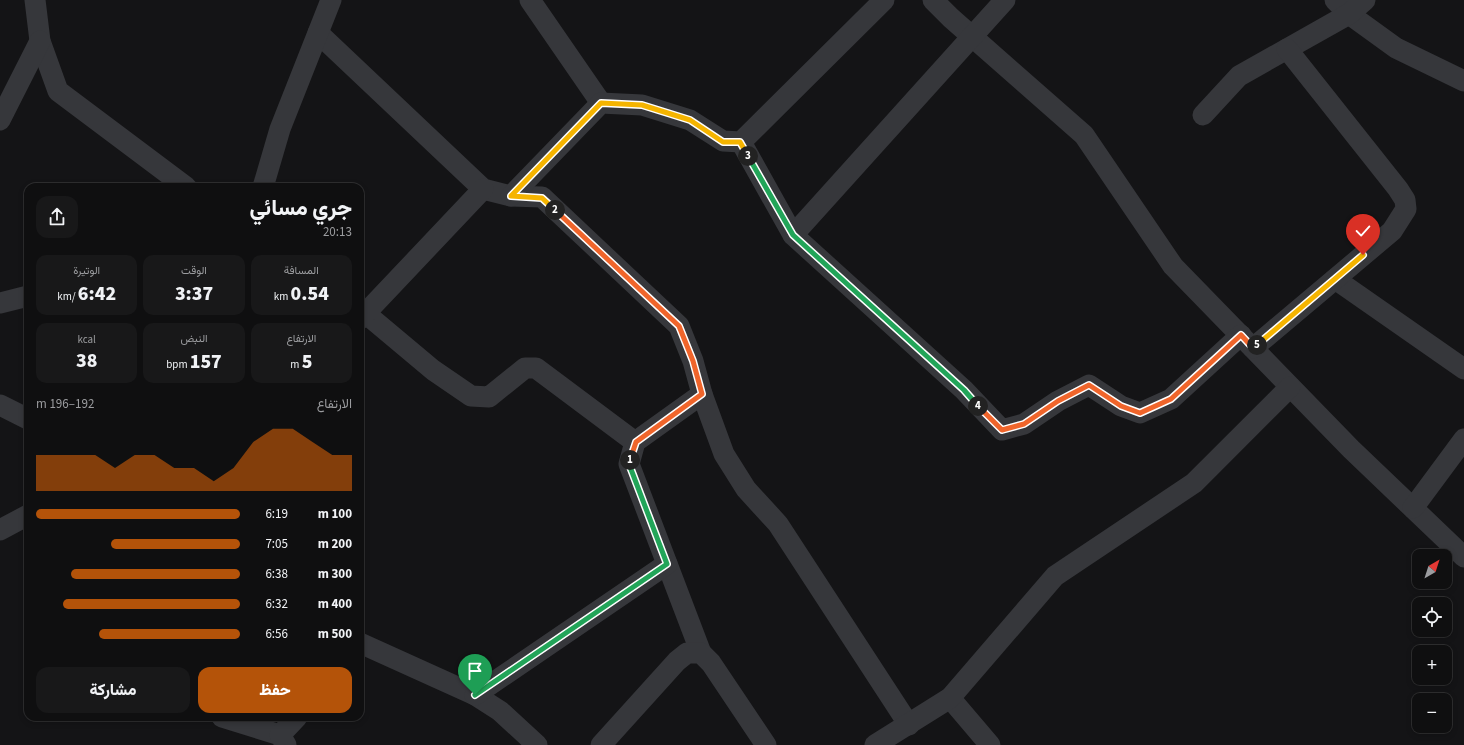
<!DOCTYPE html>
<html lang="ar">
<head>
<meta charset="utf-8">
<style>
	body { margin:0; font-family:"Source Sans 3",Vazirmatn,sans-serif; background:#181819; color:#f1f3f6; direction:rtl; height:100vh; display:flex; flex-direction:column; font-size:15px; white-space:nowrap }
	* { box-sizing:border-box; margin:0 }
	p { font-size:13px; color:#9b9c9f }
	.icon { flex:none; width:22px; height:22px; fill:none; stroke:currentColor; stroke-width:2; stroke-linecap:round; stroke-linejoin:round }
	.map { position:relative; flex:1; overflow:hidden; direction:ltr }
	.drawer { position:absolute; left:24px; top:183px; width:340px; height:538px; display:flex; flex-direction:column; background:#0f0f10; border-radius:12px; box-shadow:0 2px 6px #0003,0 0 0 1px #2f2f30; direction:rtl }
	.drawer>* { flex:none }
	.needle { width:26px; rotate:39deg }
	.buttons { position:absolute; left:1412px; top:549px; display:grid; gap:8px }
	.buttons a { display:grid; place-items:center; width:40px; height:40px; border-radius:8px; background:#0f0f10; box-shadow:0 2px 6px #0003,0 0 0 1px #2f2f30; font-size:20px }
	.pin { position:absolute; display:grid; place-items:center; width:34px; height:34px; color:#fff; margin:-41px -17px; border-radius:50% 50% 50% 0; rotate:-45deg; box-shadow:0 0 4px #0007 }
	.pin .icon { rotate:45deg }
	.km { position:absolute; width:20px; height:20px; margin:-10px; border-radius:50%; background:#222; color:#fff; font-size:11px; line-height:20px; text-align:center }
	.round { display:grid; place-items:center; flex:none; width:42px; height:42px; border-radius:12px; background:#181819 }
	.overview { display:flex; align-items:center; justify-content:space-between; height:68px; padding:0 12px }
	h1 { font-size:22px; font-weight:800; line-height:30px }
	.metrics { display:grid; grid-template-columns:repeat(3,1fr); gap:6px; height:68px; padding:4px 12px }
	.metrics div { display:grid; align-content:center; border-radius:10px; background:#181819; text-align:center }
	.metrics b { font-size:20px; font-weight:800 }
	.metrics small { font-size:11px; font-weight:400 }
	.metrics p { font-size:11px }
	.chart { height:112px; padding:8px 12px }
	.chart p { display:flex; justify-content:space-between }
	.chart svg { width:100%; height:72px; margin-top:4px; fill:#b45309; opacity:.7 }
	.action { display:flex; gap:8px; margin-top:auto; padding:8px 12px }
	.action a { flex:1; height:46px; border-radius:12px; background:#b45309; color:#fff; font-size:16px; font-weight:800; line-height:46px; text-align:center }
	.action a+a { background:#181819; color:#f1f3f6 }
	ul { padding:0 12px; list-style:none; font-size:13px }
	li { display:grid; grid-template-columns:64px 48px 1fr; align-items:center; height:30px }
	li i { height:10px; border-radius:5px; background:#b45309 }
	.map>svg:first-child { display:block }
</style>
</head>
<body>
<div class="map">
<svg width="1464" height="745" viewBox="0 0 1464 745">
	<rect width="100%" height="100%" fill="#141416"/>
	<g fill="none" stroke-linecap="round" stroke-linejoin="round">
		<g stroke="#36373b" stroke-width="21">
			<path d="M35,0L40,41L58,91L186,187"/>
			<path d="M530,0L601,103"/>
			<path d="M933,0L951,18L1084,135L1173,266L1351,449L1464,557"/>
			<path d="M1335,0L1349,14L1396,48L1464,81"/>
			<path d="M318,33L483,189L511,196L542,197L679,326L693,361L702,394L635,442L629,464L701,653"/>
			<path d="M1203,115L1239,76L1349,14L1365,0"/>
			<path d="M0,120L40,41"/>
			<path d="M741,142L793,235L964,390L1002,430L1024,424L1058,401L1089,385L1121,406L1140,413L1171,399L1241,335"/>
			<path d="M263,187L280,129L331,0"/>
			<path d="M511,196L601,103L642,105L690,120L723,141L741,142L884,0"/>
			<path d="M793,235L1005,0"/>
			<path d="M1335,279L1464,369"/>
			<path d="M0,303L28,296"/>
			<path d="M365,313L433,370L471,396L489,397L525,368H536L635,442"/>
			<path d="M360,319L483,189"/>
			<path d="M1253,348L1392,231L1406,209L1405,200L1398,189L1287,49"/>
			<path d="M702,394L724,454L746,489L778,524L909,725"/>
			<path d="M0,405L28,419"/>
			<path d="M1413,508L1464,439"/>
			<path d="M0,530L28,515"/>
			<path d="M360,643L475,695L500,711L537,745"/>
			<path d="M475,695L667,564"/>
			<path d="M950,698L990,745"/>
			<path d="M222,717L280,735L286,745"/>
			<path d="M280,735L297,717"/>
			<path d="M601,745L677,661L687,653H701L711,663L766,745"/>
			<path d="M875,745L950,698L1055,576L1194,483L1290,387"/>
		</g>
	</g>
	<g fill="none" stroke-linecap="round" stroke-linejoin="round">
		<g stroke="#fff" stroke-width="8">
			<path id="split-1" d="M475,695L667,564L629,464L630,460"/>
		</g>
		<g stroke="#fff" stroke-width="8">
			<path id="split-2" d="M555,210L679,326L693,361L702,394L636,442L630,460"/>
		</g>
		<g stroke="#fff" stroke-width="8">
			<path id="split-3" d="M555,210L542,198L511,196L601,103L642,105L690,120L723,142H740L748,156"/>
		</g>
		<g stroke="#fff" stroke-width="8">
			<path id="split-4" d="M748,156L793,235L964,390L978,406"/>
		</g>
		<g stroke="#fff" stroke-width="8">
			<path id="split-5" d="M978,406L1002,430L1024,424L1058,401L1089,385L1121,406L1140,413L1171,399L1241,335L1253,348L1257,345"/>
		</g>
		<g stroke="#fff" stroke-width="8">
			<path id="split-6" d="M1257,345L1363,255"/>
		</g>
		<use href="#split-1" stroke="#22a559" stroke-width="5"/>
		<use href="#split-2" stroke="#f0652b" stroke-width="5"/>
		<use href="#split-3" stroke="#f5b400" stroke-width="5"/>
		<use href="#split-4" stroke="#22a559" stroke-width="5"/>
		<use href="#split-5" stroke="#f0652b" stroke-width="5"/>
		<use href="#split-6" stroke="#f5b400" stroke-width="5"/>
	</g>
</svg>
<div class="buttons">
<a><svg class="needle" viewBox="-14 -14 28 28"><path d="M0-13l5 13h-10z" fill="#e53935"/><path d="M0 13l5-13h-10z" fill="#9b9c9f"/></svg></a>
<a><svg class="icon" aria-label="locate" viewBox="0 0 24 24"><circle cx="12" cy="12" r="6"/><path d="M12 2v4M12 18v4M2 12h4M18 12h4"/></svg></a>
<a>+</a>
<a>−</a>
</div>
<div class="pin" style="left:475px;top:695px;background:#1e9e55"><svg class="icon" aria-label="arrive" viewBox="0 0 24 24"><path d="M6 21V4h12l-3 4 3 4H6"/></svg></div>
<div class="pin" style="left:1363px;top:255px;background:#d93025"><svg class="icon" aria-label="check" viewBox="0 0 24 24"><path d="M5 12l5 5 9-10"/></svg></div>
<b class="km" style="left:630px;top:460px">1</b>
<b class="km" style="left:555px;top:210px">2</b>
<b class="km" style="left:748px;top:156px">3</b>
<b class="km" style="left:978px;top:406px">4</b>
<b class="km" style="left:1257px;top:345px">5</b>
<section class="drawer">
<div class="overview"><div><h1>جري مسائي</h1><p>20:13</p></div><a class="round"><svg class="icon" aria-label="share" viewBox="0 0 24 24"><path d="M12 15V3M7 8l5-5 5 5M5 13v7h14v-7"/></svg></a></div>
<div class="metrics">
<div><p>المسافة</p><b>0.54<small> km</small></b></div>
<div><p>الوقت</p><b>3:37</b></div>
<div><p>الوتيرة</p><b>6:42<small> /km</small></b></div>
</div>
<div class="metrics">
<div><p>الارتفاع</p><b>5<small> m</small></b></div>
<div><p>النبض</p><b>157<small> bpm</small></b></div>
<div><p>kcal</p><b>38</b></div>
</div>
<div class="chart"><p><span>الارتفاع</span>192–196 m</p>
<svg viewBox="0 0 160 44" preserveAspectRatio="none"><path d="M0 44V22L10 22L20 22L30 22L40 30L50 22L60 22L70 30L80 30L90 38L100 30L110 14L120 6L130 6L140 14L150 22L160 22V44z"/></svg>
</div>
<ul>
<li><b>100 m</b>6:19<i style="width:100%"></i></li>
<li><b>200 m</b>7:05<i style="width:63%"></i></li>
<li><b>300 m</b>6:38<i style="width:83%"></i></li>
<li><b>400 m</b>6:32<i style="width:87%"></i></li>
<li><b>500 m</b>6:56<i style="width:69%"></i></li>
</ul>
<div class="action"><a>حفظ</a><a>مشاركة</a></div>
</section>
</div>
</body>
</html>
